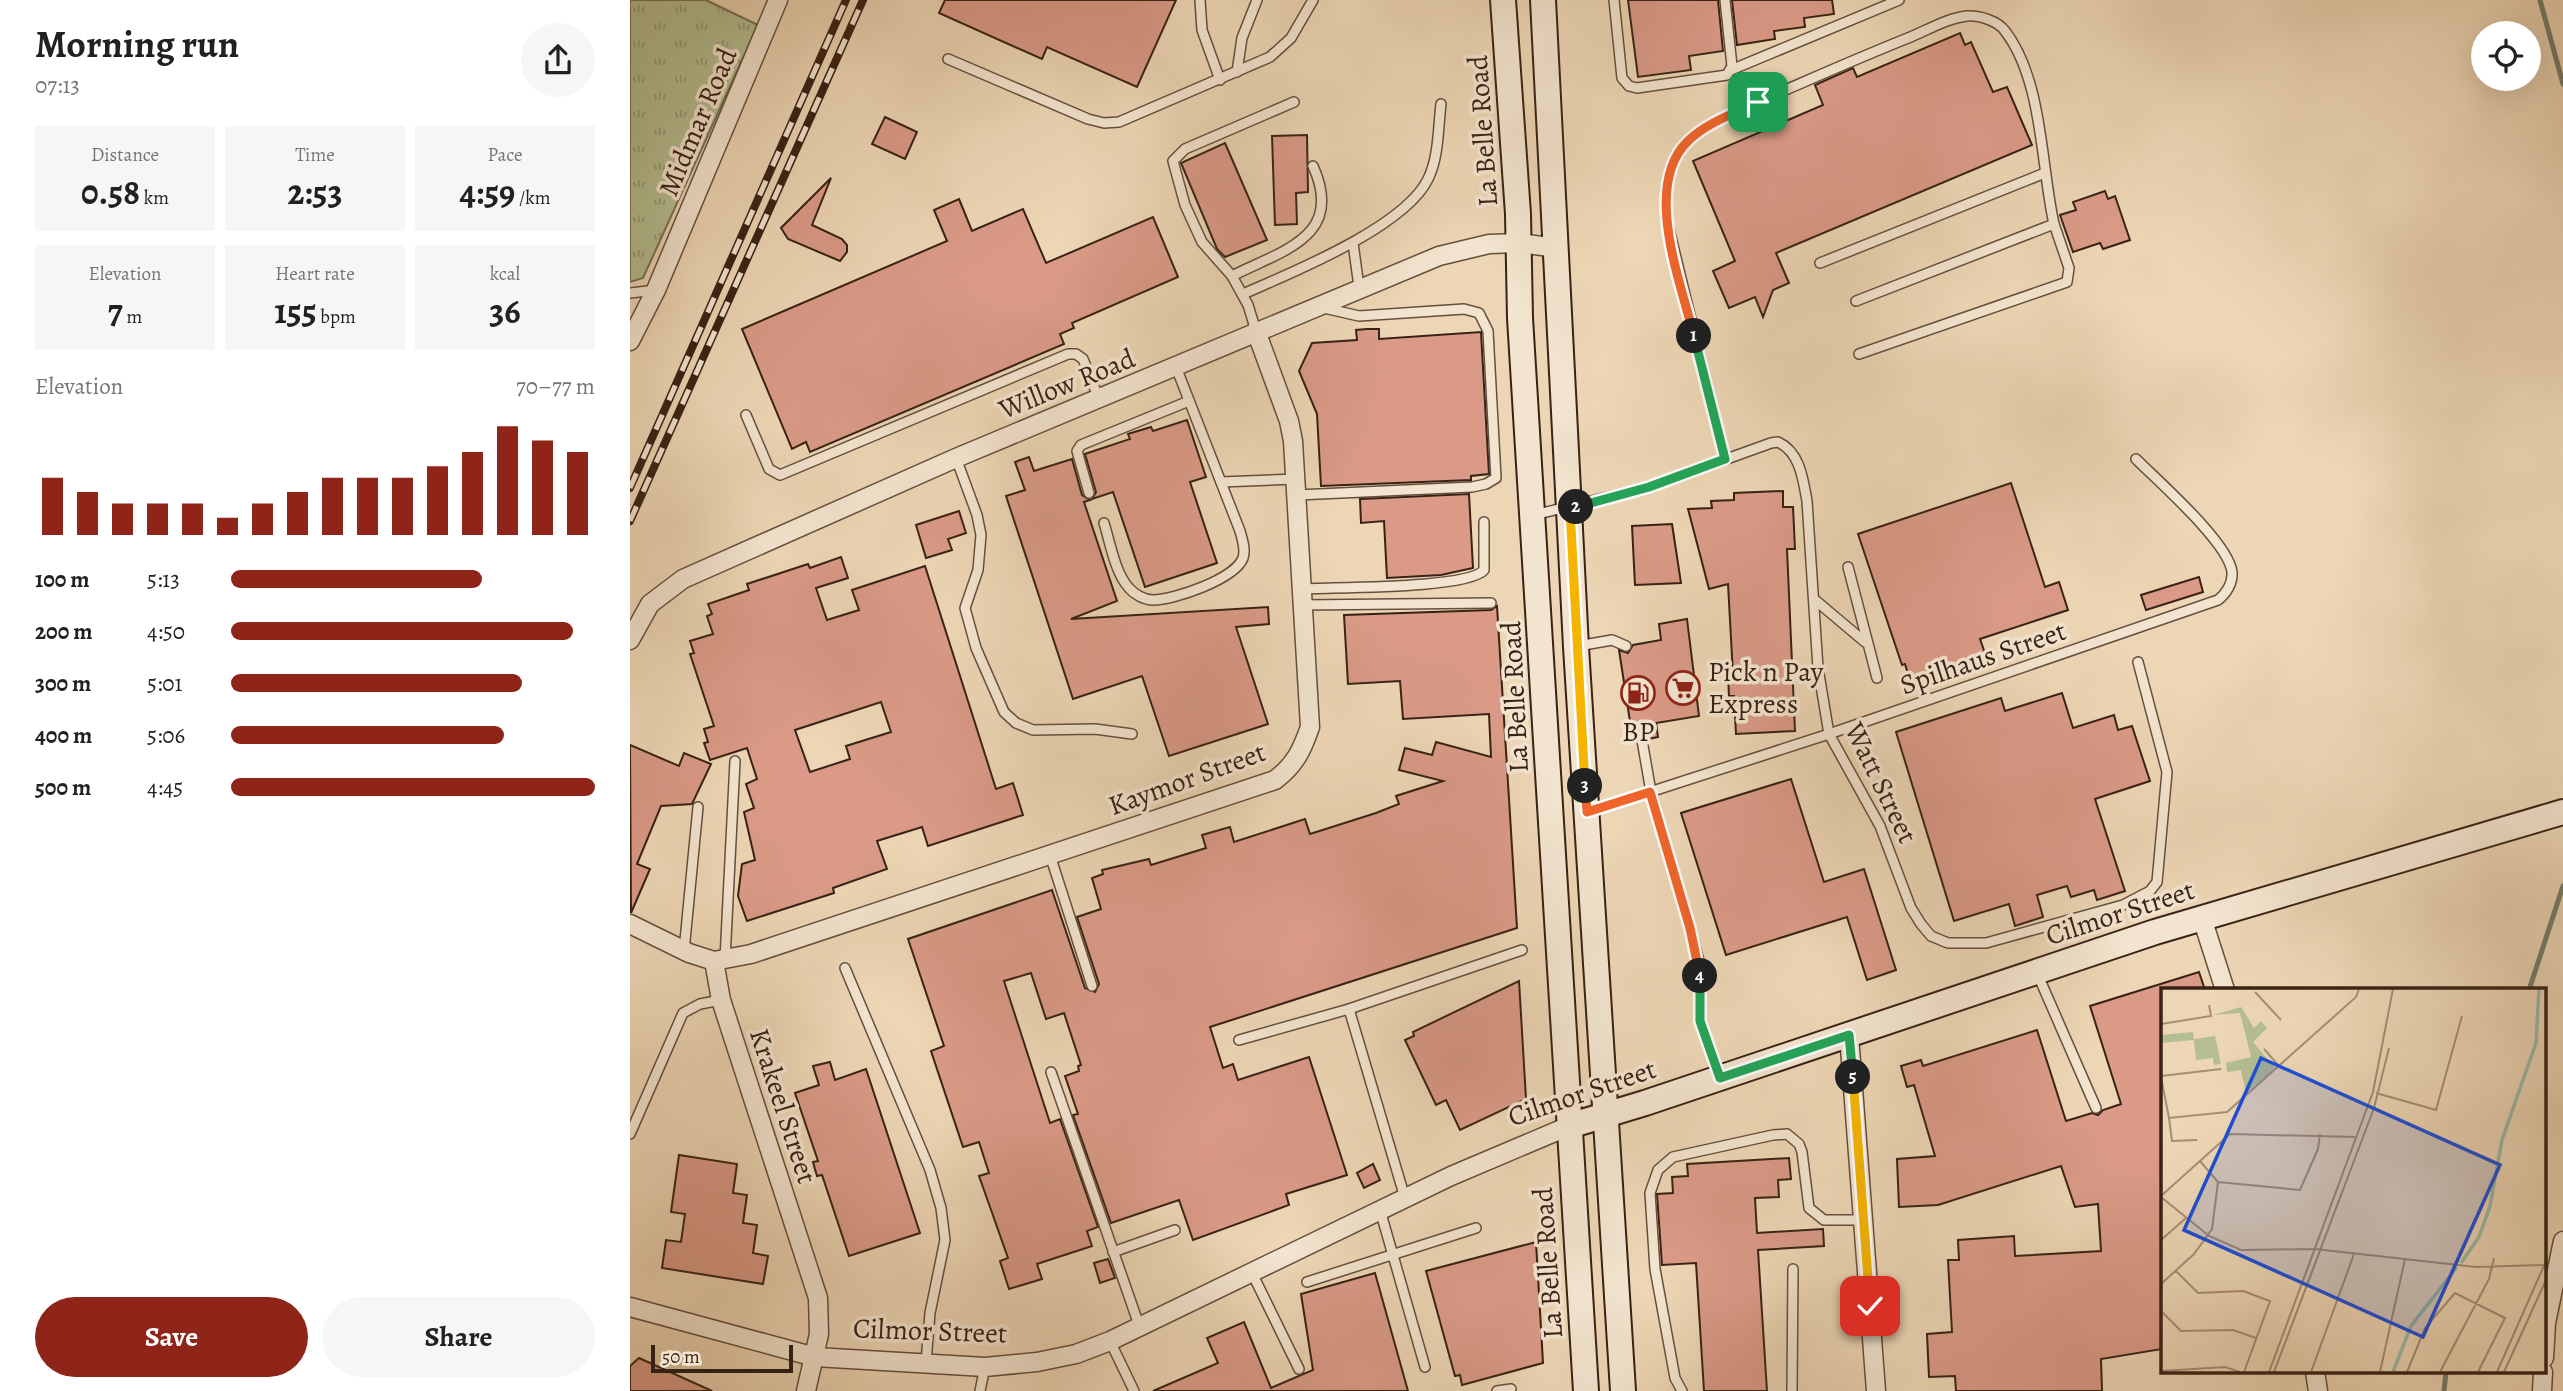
<!DOCTYPE html>
<html lang="en">
<head>
<meta charset="utf-8">
<style>
	body { margin:0; font-family:Alegreya,serif; background:#f6f6f6; color:#202124; height:100vh; display:flex; flex-direction:column; font-size:26px; white-space:nowrap }
	* { box-sizing:border-box; margin:0 }
	p { font-size:23px; color:#757577 }
	.icon { flex:none; width:38px; height:38px; fill:none; stroke:currentColor; stroke-width:2; stroke-linecap:round; stroke-linejoin:round }
	.map { position:relative; flex:1; overflow:hidden }
	.details { display:flex; flex-direction:column; background:#fff; width:630px }
	.details>* { flex:none }
	.buttons { position:absolute; left:1841px; top:21px; display:grid; gap:14px }
	.buttons a { display:grid; place-items:center; width:70px; height:70px; border-radius:50%; background:#fff; box-shadow:0 7px 28px #0002; font-size:35px }
	.scale { position:absolute; left:21px; bottom:18px; width:142px; box-sizing:border-box; padding-left:7px; border:4px solid #382215; border-top:0; font-size:19px; line-height:24px; white-space:nowrap; color:#382215; -webkit-text-stroke:5px #f3e4cf; paint-order:stroke }
	.pin { position:absolute; display:grid; place-items:center; width:60px; height:60px; color:#fff; margin:-30px; border-radius:14px; box-shadow:0 4px 10px #0006 }
	.km { position:absolute; width:35px; height:35px; margin:-18px; border-radius:50%; background:#222; color:#fff; font-size:19px; line-height:35px; text-align:center }
	.round { display:grid; place-items:center; flex:none; width:74px; height:74px; border-radius:37px; background:#f6f6f6 }
	.headline { display:flex; align-items:center; justify-content:space-between; height:119px; padding:0 35px }
	h1 { font-size:38px; font-weight:700; line-height:52px }
	.metrics { display:grid; grid-template-columns:repeat(3,1fr); gap:10px; height:119px; padding:7px 35px }
	.metrics div { display:grid; align-content:center; border-radius:0px; background:#f6f6f6; text-align:center }
	.metrics b { font-size:35px; font-weight:700 }
	.metrics small { font-size:19px; font-weight:400 }
	.metrics p { font-size:19px }
	.chart { height:196px; padding:14px 35px }
	.chart p { display:flex; justify-content:space-between }
	.chart svg { width:100%; height:126px; margin-top:7px; stroke:#8f2418; stroke-width:6 }
	.action { display:flex; gap:14px; margin-top:auto; padding:14px 35px }
	.action a { flex:1; height:80px; border-radius:42px; background:#8f2418; color:#fff; font-size:28px; font-weight:700; line-height:80px; text-align:center }
	.action a+a { background:#f6f6f6; color:#202124 }
	ul { padding:0 35px; list-style:none; font-size:23px }
	li { display:grid; grid-template-columns:112px 84px 1fr; align-items:center; height:52px }
	li i { height:18px; border-radius:9px; background:#8f2418 }
	main { display:flex; flex:1; min-height:0 }
	.map>svg:first-child { display:block }
</style>
</head>
<body>
<main>
<section class="details">
<div class="headline"><div><h1>Morning run</h1><p>07:13</p></div><a class="round"><svg class="icon" aria-label="share" viewBox="0 0 24 24"><path d="M12 15V3M7 8l5-5 5 5M5 13v7h14v-7"/></svg></a></div>
<div class="metrics">
<div><p>Distance</p><b>0.58<small> km</small></b></div>
<div><p>Time</p><b>2:53</b></div>
<div><p>Pace</p><b>4:59<small> /km</small></b></div>
</div>
<div class="metrics">
<div><p>Elevation</p><b>7<small> m</small></b></div>
<div><p>Heart rate</p><b>155<small> bpm</small></b></div>
<div><p>kcal</p><b>36</b></div>
</div>
<div class="chart"><p><span>Elevation</span>70–77 m</p>
<svg viewBox="0 0 160 44" preserveAspectRatio="none"><path d="M5 44V24M15 44V29M25 44V33M35 44V33M45 44V33M55 44V38M65 44V33M75 44V29M85 44V24M95 44V24M105 44V24M115 44V20M125 44V15M135 44V6M145 44V11M155 44V15"/></svg>
</div>
<ul>
<li><b>100 m</b>5:13<i style="width:69%"></i></li>
<li><b>200 m</b>4:50<i style="width:94%"></i></li>
<li><b>300 m</b>5:01<i style="width:80%"></i></li>
<li><b>400 m</b>5:06<i style="width:75%"></i></li>
<li><b>500 m</b>4:45<i style="width:100%"></i></li>
</ul>
<div class="action"><a>Save</a><a>Share</a></div>
</section>
<div class="map">
<svg width="1933" height="1391" viewBox="0 0 1933 1391">
	<defs>
		<pattern id="grass-tufts" width="24" height="20" patternUnits="userSpaceOnUse" patternTransform="scale(1.75)"><rect width="24" height="20" fill="#b4be91"/><path d="M3 7l-1-3M5 7V3M7 7l1-3M15 17l-1-3M17 17v-4M19 17l1-3" fill="none" stroke="#939a75"/></pattern>
	</defs>
	<rect width="100%" height="100%" fill="#edd6b5"/>
	<filter id="stains"><feTurbulence type="fractalNoise" baseFrequency=".00286" numOctaves="4"/><feColorMatrix values="0 0 0 0 .2 0 0 0 0 .09 0 0 0 0 .02 0 0 0 .5 -.17"/></filter>
	<radialGradient id="worn" r=".72"><stop offset=".6" stop-color="#630" stop-opacity="0"/><stop offset="1" stop-color="#630" stop-opacity=".3"/></radialGradient>
	<path fill="url(#grass-tufts)" stroke="#767053" stroke-width="2" d="M0,0H76L128,25L13,278L0,282Z"/>
	<g fill="none" stroke-linecap="round" stroke-linejoin="round">
		<g stroke="#737d6d" stroke-width="5">
			<path d="M1910,0L1933,84"/>
			<path d="M1899,990L1933,886"/>
			<path d="M1814,1391L1816,1372"/>
		</g>
	</g>
	<g fill="#da9a87" stroke="#382215" stroke-width="2" fill-rule="evenodd">
		<path d="M315,0H546L507,87L417,47L412,59L309,13Z"/>
		<path d="M998,0H1088L1093,51L1059,56L1061,70L1008,77Z"/>
		<path d="M1102,0H1202L1204,14L1174,18L1175,27L1144,31L1145,39L1107,45Z"/>
		<path d="M1330,33L1335,45L1341,42L1363,92L1377,87L1402,145L1146,253L1159,283L1143,290L1133,317L1125,297L1099,308L1083,271L1105,261L1063,161L1193,105L1185,85L1223,68L1227,77Z"/>
		<path d="M255,117L287,132L275,159L242,144Z"/>
		<path d="M677,135L678,192L666,193L667,224L645,225L642,136Z"/>
		<path d="M595,143L637,240L595,257L587,249L551,163Z"/>
		<path d="M201,178L182,225L212,239L217,245V252L210,261L158,239L151,228Z"/>
		<path d="M1475,191L1478,199L1485,196L1500,240L1473,249L1470,243L1443,252L1430,215L1446,210L1443,202Z"/>
		<path d="M329,199L342,231L393,209L416,263L523,217L548,277L442,323L444,328L430,334L434,344L180,452L176,442L162,449L112,329L317,241L304,210Z"/>
		<path d="M737,329H749V339L851,332L859,474L841,476V480L691,486L687,414L669,371L682,343L727,340L726,330Z"/>
		<path d="M557,420L576,477L560,482L587,563L515,587L483,492L462,499L466,492L455,454L500,439L498,434L521,427L523,431Z"/>
		<path d="M399,457L404,471L442,459L452,495L460,500L454,502L487,601L441,619L638,607L639,624L606,627L638,724L539,756L512,676L443,699L376,496L395,490L385,462Z"/>
		<path d="M1381,483L1415,587L1429,582L1438,610L1350,639L1357,659L1281,684L1275,664L1272,665L1228,534Z"/>
		<path d="M1153,491V507H1163L1165,549H1157L1165,731L1106,734L1104,696H1099L1098,675H1103L1098,584L1079,589L1058,509L1082,508L1081,501L1104,500V493Z"/>
		<path d="M839,494L843,568L811,575L757,578L754,521L731,523L730,499Z"/>
		<path d="M329,511L336,533L318,539L322,550L296,558L286,525Z"/>
		<path d="M1042,524L1051,583L1005,585L1002,526Z"/>
		<path d="M211,557L218,578L186,588L197,620L229,610L222,590L295,566L366,789L383,783L393,815L298,846L292,827L247,841L257,869L203,888L204,893L117,921L108,896L112,864L125,860L114,812L124,808L116,784L127,779L117,748L80,760L74,743L78,742L74,729L84,726L60,654L64,653L60,641L83,634L77,616L82,614L78,604L119,590L117,584L178,564L180,568ZM251,702L261,732L216,746L220,759L180,772L165,730Z"/>
		<path d="M1569,577L1573,592L1516,610L1511,595Z"/>
		<path d="M867,606L887,928L580,1027L593,1068L603,1064L608,1080L679,1057L717,1175L656,1194L659,1205L563,1240L549,1200L481,1223L443,1115L448,1114L435,1076L449,1071L448,1066L451,1065L434,1013L416,1019L401,973L374,981L420,1123L430,1119L468,1227L457,1231L462,1246L407,1264L412,1279L379,1289L370,1261L378,1258L349,1176L359,1173L349,1142L333,1147L301,1051L314,1046L278,939L422,890L455,988L465,992L469,984L447,917L471,909L462,878L473,874L472,870L519,859L521,865L576,848L572,835L600,827L604,842L675,819L680,834L746,813L769,804L766,796L813,781L769,770L775,748L802,755L806,742L861,757L859,714L773,719L770,681L718,684L714,615L861,610Z"/>
		<path d="M1057,619L1069,716L1026,723L1028,737L1019,739L1011,733L1003,741L989,650L998,653L1003,645L1031,640L1029,624Z"/>
		<path d="M1432,693L1443,728L1484,715L1488,730L1502,726L1520,781L1465,799L1495,891L1467,900L1464,890L1441,897L1437,886L1407,895L1413,917L1385,926L1379,904L1324,921L1266,732L1371,698L1375,711Z"/>
		<path d="M0,745L49,766L54,753L81,764L62,804L31,806L7,864L20,869L1,913Z"/>
		<path d="M1161,779L1194,882L1234,869L1266,970L1237,980L1217,917L1096,955L1051,813Z"/>
		<path d="M1569,972L1575,990H1532V1349L1471,1359L1472,1391H1326L1325,1376L1299,1377L1297,1334L1322,1332L1318,1260H1329L1328,1240L1384,1236L1385,1256L1471,1251L1468,1204L1445,1207L1431,1166L1308,1205L1269,1207L1267,1159L1305,1156L1284,1085L1277,1087L1271,1066L1291,1060L1293,1066L1407,1030L1436,1121L1462,1113L1468,1115L1473,1110L1491,1104L1460,1006Z"/>
		<path d="M889,981L896,1099L830,1130L816,1100L806,1105L775,1040L784,1036L783,1032Z"/>
		<path d="M200,1062L205,1080L236,1069L290,1233L219,1256L192,1175L187,1176L183,1162L188,1161L165,1093L189,1085L183,1066Z"/>
		<path d="M49,1155L107,1164L103,1193L117,1195L113,1223L127,1225L123,1253L138,1256L133,1284L32,1268L36,1240L51,1242L55,1214L41,1212Z"/>
		<path d="M1159,1158L1161,1179L1148,1180L1149,1197L1125,1198L1127,1233L1193,1229L1194,1246L1128,1250L1137,1391H1074L1066,1263L1032,1265L1027,1194L1043,1193L1042,1177L1058,1176L1057,1164Z"/>
		<path d="M743,1164L750,1180L734,1188L727,1173Z"/>
		<path d="M906,1242L913,1363L832,1385L830,1375L825,1376L796,1271Z"/>
		<path d="M478,1259L485,1278L470,1283L464,1263Z"/>
		<path d="M745,1273L778,1391H523L588,1363L577,1338L614,1322L641,1388L683,1370L671,1294Z"/>
		<path d="M9,1358L82,1391H0V1366Z"/>
	</g>
	<g fill="none" stroke-linecap="round" stroke-linejoin="round">
		<g stroke="#654f3d" stroke-width="12">
			<g id="lane">
				<path d="M570,0L572,30L590,80"/>
				<path d="M984,0L992,78L999,86L1007,88L1097,75L1102,66L1095,0"/>
				<path d="M318,59L458,119L474,123L489,122L640,57L661,38L683,0"/>
				<path d="M1101,70L1269,0"/>
				<path d="M607,72L612,38L627,0"/>
				<path d="M723,243L729,287"/>
				<path d="M1190,263L1415,173"/>
				<path d="M602,276C653,250 715,237 683,166"/>
				<path d="M0,293L26,290"/>
				<path d="M613,294C661,273 775,227 798,179C809,157 808,128 811,104"/>
				<path d="M626,331L618,305L602,276L572,242L555,205L543,161L555,149L664,102"/>
				<path d="M1229,354L1437,282L1439,268L1424,224"/>
				<path d="M116,415L139,469L150,475L438,354H446L453,359L469,399"/>
				<path d="M326,458L347,515L351,535L348,570L335,608L346,648L374,712L386,723L403,730L465,729L502,734"/>
				<path d="M1095,459L1038,225C1034,195 1034,165 1057,141C1081,119 1117,107 1146,94C1190,75 1233,56 1278,38C1296,31 1317,18 1337,16C1349,15 1368,21 1375,31C1413,80 1411,167 1424,224L1226,301"/>
				<path d="M591,482L666,479"/>
				<path d="M459,493L447,451L451,445L559,401"/>
				<path d="M667,495L842,487L856,484L866,478L858,331L849,313L834,309L729,316L694,308"/>
				<path d="M904,515L1019,487L1141,443L1148,442C1170,452 1173,479 1177,501L1188,668L1199,734L1250,826L1281,908L1291,924L1301,936L1318,943H1356L1493,905L1520,891L1527,882L1537,772L1508,662"/>
				<path d="M474,523C480,542 485,573 499,588C504,594 514,600 523,600C544,600 605,579 613,558C616,549 612,539 610,531L546,367"/>
				<path d="M1218,567L1247,678"/>
				<path d="M672,589C704,587 838,589 854,570V522"/>
				<path d="M1184,599L1235,642"/>
				<path d="M673,605L861,603"/>
				<path d="M948,646L982,640L996,646"/>
				<path d="M1012,740L1021,792L1069,961L1070,1021L1089,1077"/>
				<path d="M958,812L1199,734L1588,600C1596,594 1603,583 1602,572C1599,543 1528,481 1506,459"/>
				<path d="M420,855L462,986"/>
				<path d="M54,951L68,807"/>
				<path d="M95,959L105,761"/>
				<path d="M215,968L300,1170L311,1208L315,1240L300,1313L296,1362"/>
				<path d="M1407,973L1466,1108"/>
				<path d="M719,1009L775,1198"/>
				<path d="M609,1040L719,1009L892,950"/>
				<path d="M421,1072L510,1328"/>
				<path d="M0,1134L53,1013L70,1004L91,1000"/>
				<path d="M750,1210L795,1367"/>
				<path d="M483,1252L545,1230"/>
				<path d="M622,1273L669,1369"/>
				<path d="M677,1282L846,1228"/>
				<path d="M480,1341L504,1391"/>
				<path d="M350,1391L355,1367"/>
				<path d="M867,1391L881,1389"/>
				<path d="M1052,1391L1045,1378L1025,1269L1020,1193L1028,1170L1043,1157L1143,1135L1157,1134L1169,1144L1172,1152L1179,1208L1194,1220H1234"/>
				<path d="M1162,1391L1163,1269"/>
			</g>
		</g>
		<g stroke="#654f3d" stroke-width="21">
			<g id="street">
				<path d="M0,341L26,290L148,0"/>
				<path d="M0,640L20,604L53,579L326,458L809,256L859,244L889,243L927,248"/>
				<path d="M1572,918L1595,990"/>
				<path d="M0,924L59,953L84,961L91,1000L188,1298L189,1334L176,1391"/>
				<path d="M84,961L121,954L645,780C665,765 672,750 680,727L663,441L659,421L626,331"/>
				<path d="M1219,1035L1246,1391"/>
				<path d="M0,1307L185,1357L355,1367L407,1362L446,1354L480,1341L821,1176L939,1126"/>
				<path d="M1914,1358L1916,1323L1933,1241"/>
				<path d="M1685,1372L1688,1391"/>
				<path d="M1912,1391L1913,1372"/>
			</g>
		</g>
		<g stroke="#382215" stroke-width="28">
			<g id="secondary">
				<path d="M873,0L888,214L890,318L956,1391"/>
				<path d="M913,0L946,647L993,1391"/>
				<path d="M939,1126L1015,1103L1525,932L1933,812"/>
			</g>
		</g>
		<use href="#lane" stroke="#f3e4cf" stroke-width="9"/>
		<use href="#street" stroke="#f3e4cf" stroke-width="18"/>
		<use href="#secondary" stroke="#f3e4cf" stroke-width="24"/>
		<g stroke="#382215" stroke-width="8">
			<g id="rail">
				<path d="M0,488L216,0"/>
				<path d="M0,521L233,0"/>
			</g>
		</g>
		<use href="#rail" stroke="#f3e4cf" stroke-width="5" stroke-dasharray="16" stroke-linecap="butt"/>
	</g>
	<g fill="none" stroke-linecap="round" stroke-linejoin="round">
		<g stroke="#fff" stroke-width="14">
			<path id="split-1" d="M1064,336C1051,283 1012,185 1058,141C1076,123 1105,113 1128,102"/>
		</g>
		<g stroke="#fff" stroke-width="14">
			<path id="split-2" d="M946,507L1019,487L1095,459L1064,336"/>
		</g>
		<g stroke="#fff" stroke-width="14">
			<path id="split-3" d="M946,507L940,509L955,786"/>
		</g>
		<g stroke="#fff" stroke-width="14">
			<path id="split-4" d="M955,786L957,812L1020,792L1060,928L1070,976"/>
		</g>
		<g stroke="#fff" stroke-width="14">
			<path id="split-5" d="M1070,976V1021L1090,1078L1219,1035L1223,1077"/>
		</g>
		<g stroke="#fff" stroke-width="14">
			<path id="split-6" d="M1223,1077L1240,1306"/>
		</g>
		<use href="#split-1" stroke="#f0652b" stroke-width="9"/>
		<use href="#split-2" stroke="#22a559" stroke-width="9"/>
		<use href="#split-3" stroke="#f5b400" stroke-width="9"/>
		<use href="#split-4" stroke="#f0652b" stroke-width="9"/>
		<use href="#split-5" stroke="#22a559" stroke-width="9"/>
		<use href="#split-6" stroke="#f5b400" stroke-width="9"/>
	</g>
	<defs>
		<g id="supermarket-ring" transform="scale(1.75)"><circle r="9.5" fill="#f3e4cf" stroke="#8f2418" stroke-width="1.5"/><path d="M-6-5.5h2.5l.6 2H6L4.5 2H-2.5L-4.4-4H-6ZM-1.5 3.2a1.3 1.3 0 1 0 .1 0ZM3 3.2a1.3 1.3 0 1 0 .1 0Z" fill="#8f2418"/></g>
		<g id="fuel-ring" transform="scale(1.75)"><circle r="9.5" fill="#f3e4cf" stroke="#8f2418" stroke-width="1.5"/><path d="M-5.5-6h7V0h2V4h1.3V-2.5L3-4.5l.8-.8L6-3V5H2.5V1h-1V6h-7ZM-4.2-4.7v3.2H.2V-4.7Z" fill="#8f2418"/></g>
	</defs>
	<g fill-rule="evenodd">
		<use href="#supermarket-ring" x="1053" y="688"/>
		<use href="#fuel-ring" x="1008" y="693"/>
	</g>
	<g text-anchor="middle" dominant-baseline="central" stroke-width="7" stroke-linejoin="round" paint-order="stroke">
		<g font-size="28" fill="#382215" stroke="#f3e4cf">
			<text transform="translate(68 122) rotate(-67)">Midmar Road</text>
			<text transform="translate(853 131) rotate(-94)">La Belle Road</text>
			<text transform="translate(437 384) rotate(-22)">Willow Road</text>
			<text transform="translate(1353 658) rotate(-19)">Spilhaus Street</text>
			<text transform="translate(885 697) rotate(-93)">La Belle Road</text>
			<text transform="translate(557 779) rotate(-20)">Kaymor Street</text>
			<text transform="translate(1251 783) rotate(64)">Watt Street</text>
			<text transform="translate(1490 913) rotate(-18)">Cilmor Street</text>
			<text transform="translate(952 1093) rotate(-19)">Cilmor Street</text>
			<text transform="translate(153 1106) rotate(72)">Krakeel Street</text>
			<text transform="translate(918 1263) rotate(-94)">La Belle Road</text>
			<text transform="translate(300 1331) rotate(2)">Cilmor Street</text>
		</g>
		<g font-size="28" fill="#382215" stroke="#f3e4cf" text-anchor="start">
			<text x="1078" y="672">Pick n Pay<tspan x="1078" dy="32">Express</tspan></text>
			<text x="1008" y="732" text-anchor="middle">BP</text>
		</g>
	</g>
	<g transform="translate(1531 988)">
		<rect width="385" height="385" fill="#edd6b5"/>
		<path d="M80,19L93,40L100,33L106,40L92,54L114,80L85,105L80,82L66,84L65,75L90,69L79,25L52,27Z" fill="#b4be91"/>
		<path d="M32,44L33,51L54,48L60,76L53,77L52,70L35,72L33,52L0,55V47Z" fill="#b4be91"/>
		<path fill="none" stroke="#9abaa8" stroke-width="3.5" d="M300,275L318,249L329,218L341,152L375,55L378,1M232,384L250,338L296,279"/>
		<path fill="none" stroke="#a58e75" stroke-width="2" d="M94,4L120,32M0,36L50,28L48,17M103,61L118,78M0,88L60,81M0,89L8,130L66,124L195,9L198,1M215,105L275,122L301,28M8,130L11,153L36,152M57,194L139,202L157,161L159,146M0,208L69,146L195,149M0,209L48,248L80,262L154,261L315,279L383,277M0,252L25,230M15,283L37,305L82,303L109,313L83,384M0,296L33,266L51,241L57,194L39,173M0,323L20,343L72,342L95,350M0,383L64,379L79,384M108,384L212,104L232,1M113,384L213,120L228,60M150,384L193,266M219,384L244,271M246,384L264,340L294,305L344,330L317,384M279,384L328,291L333,270M336,384L385,273M343,384L385,292"/>
		<path fill="#1d4ed8" fill-opacity="0.15" stroke="#1d4ed8" stroke-width="3.5" d="M100,70L339,177L262,349L23,242Z"/>
		<rect width="385" height="385" fill="none" stroke="#382215" stroke-width="3.5"/>
	</g>
	<rect width="100%" height="100%" filter="url(#stains)"/>
	<rect width="100%" height="100%" fill="url(#worn)"/>
</svg>
<div class="buttons">
<a><svg class="icon" aria-label="locate" viewBox="0 0 24 24"><circle cx="12" cy="12" r="6"/><path d="M12 2v4M12 18v4M2 12h4M18 12h4"/></svg></a>
</div>
<div class="scale">50 m</div>
<div class="pin" style="left:1128px;top:102px;background:#1e9e55"><svg class="icon" aria-label="arrive" viewBox="0 0 24 24"><path d="M6 21V4h12l-3 4 3 4H6"/></svg></div>
<div class="pin" style="left:1240px;top:1306px;background:#d93025"><svg class="icon" aria-label="check" viewBox="0 0 24 24"><path d="M5 12l5 5 9-10"/></svg></div>
<b class="km" style="left:1064px;top:336px">1</b>
<b class="km" style="left:946px;top:507px">2</b>
<b class="km" style="left:955px;top:786px">3</b>
<b class="km" style="left:1070px;top:976px">4</b>
<b class="km" style="left:1223px;top:1077px">5</b>
</div>
</main>
</body>
</html>
